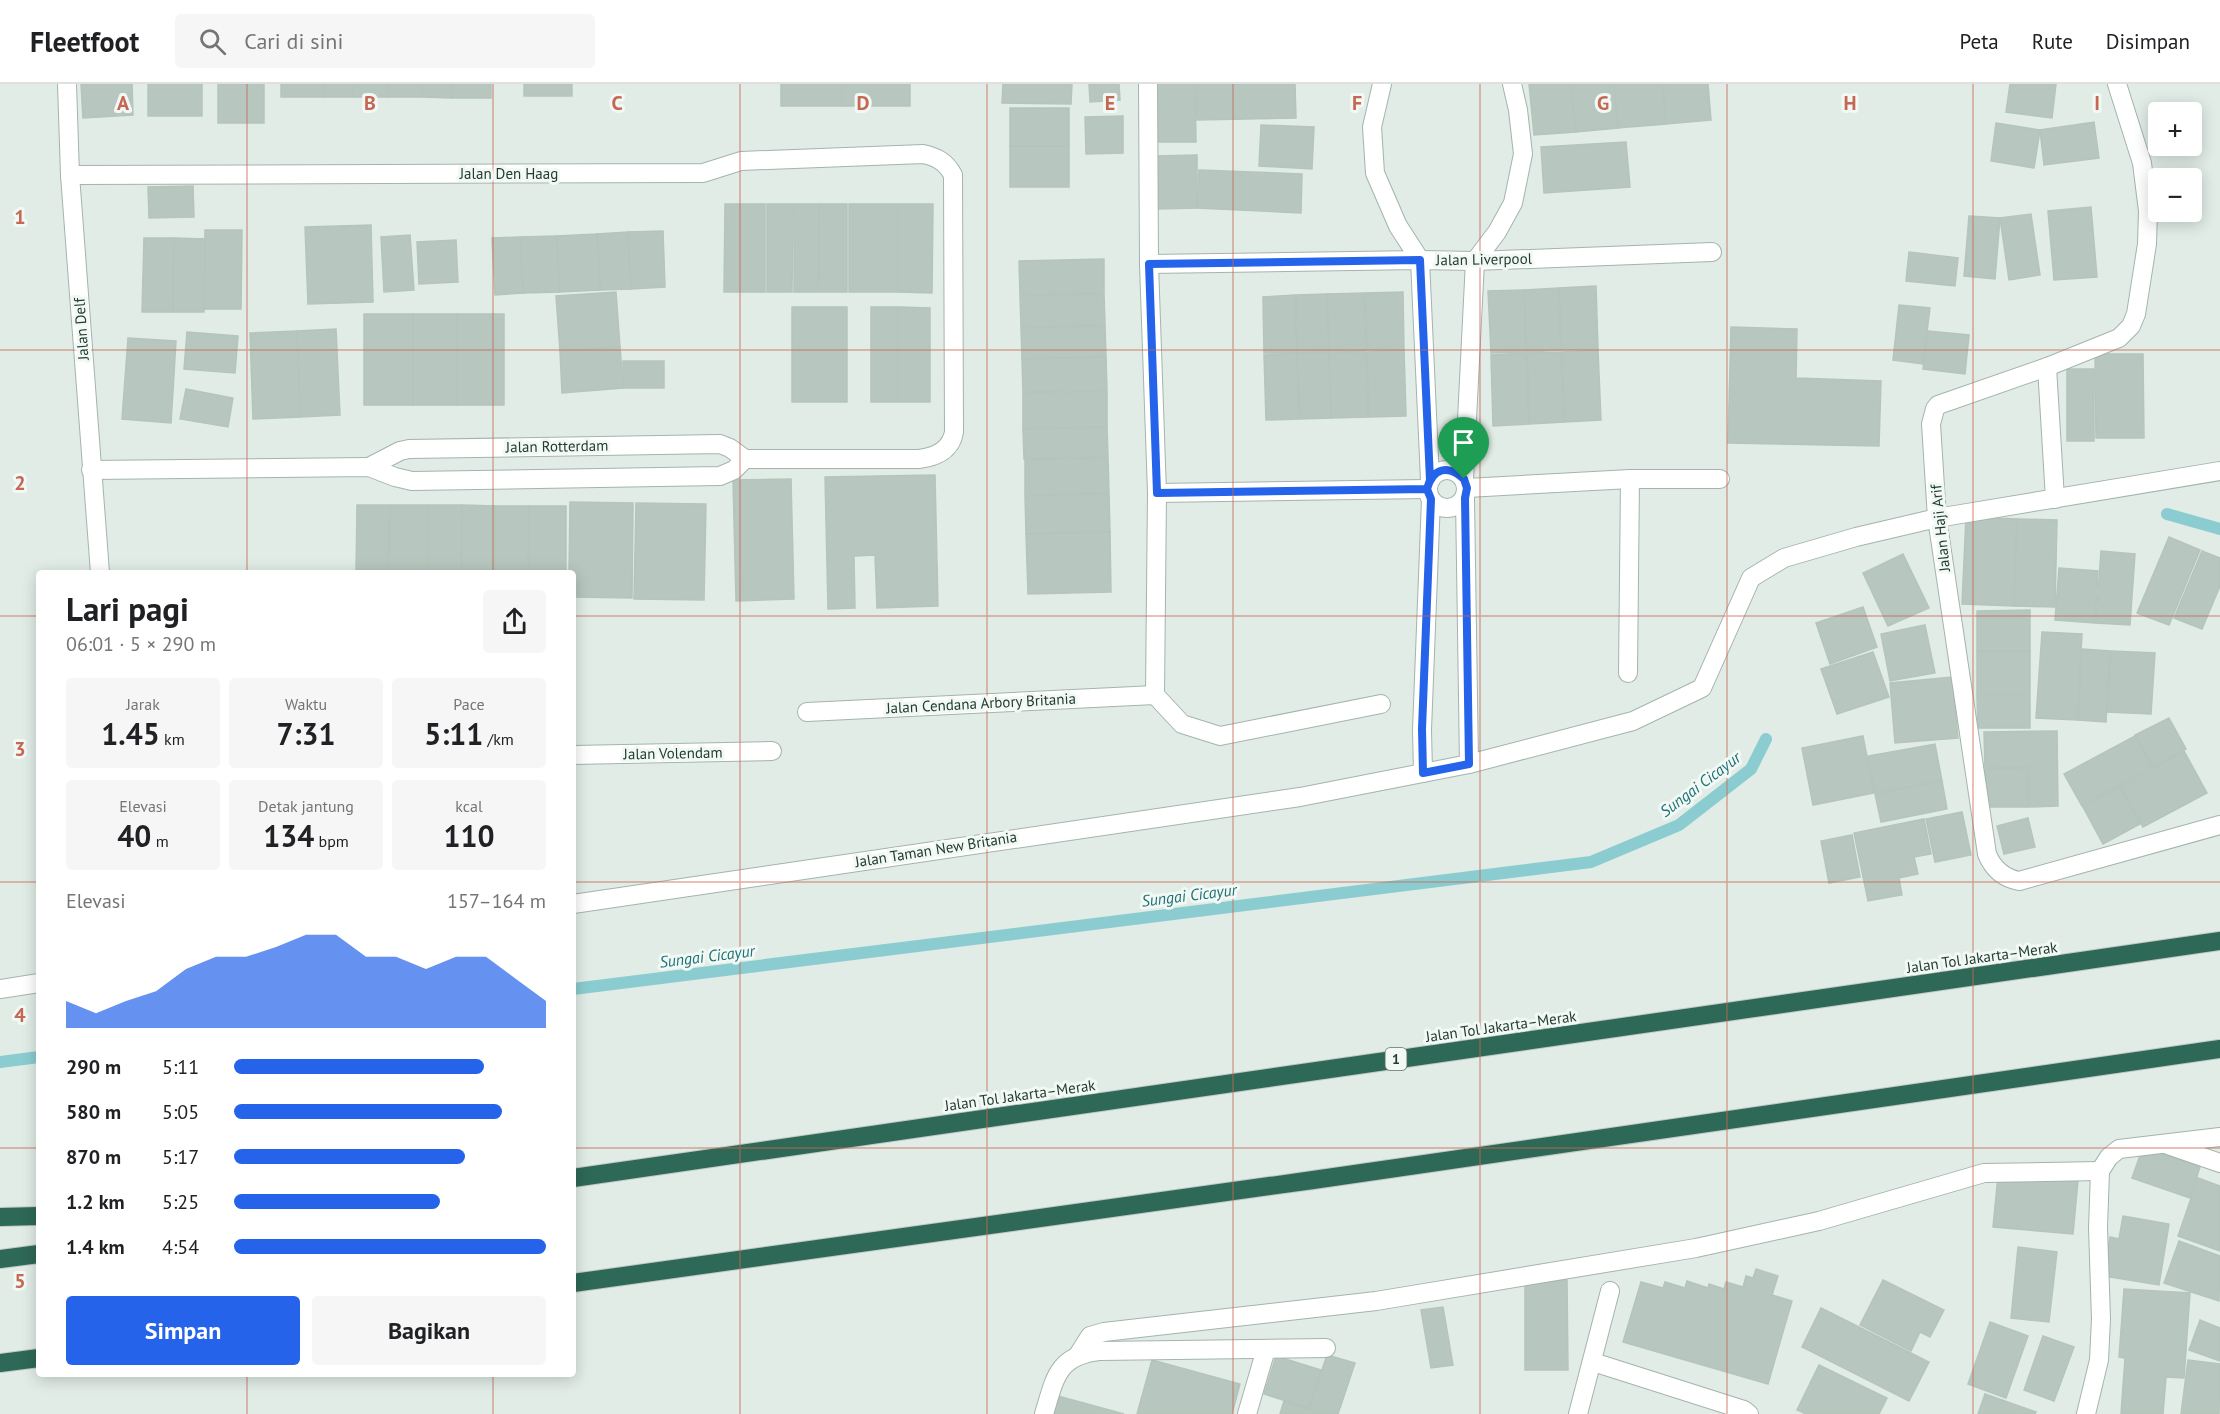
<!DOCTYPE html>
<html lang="id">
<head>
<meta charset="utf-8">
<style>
	body { margin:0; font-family:"PT Sans",sans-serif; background:#f6f6f6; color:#202124; height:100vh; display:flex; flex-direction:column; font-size:22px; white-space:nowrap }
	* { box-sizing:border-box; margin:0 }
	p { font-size:20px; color:#757577 }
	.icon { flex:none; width:33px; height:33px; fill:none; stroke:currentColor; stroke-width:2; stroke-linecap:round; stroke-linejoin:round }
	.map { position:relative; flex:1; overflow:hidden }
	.side { position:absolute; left:36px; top:486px; width:540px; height:807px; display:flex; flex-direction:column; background:#fff; border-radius:6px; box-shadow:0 3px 15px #0003 }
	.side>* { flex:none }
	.buttons { position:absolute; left:2148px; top:18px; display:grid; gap:12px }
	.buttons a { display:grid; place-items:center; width:54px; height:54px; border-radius:6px; background:#fff; box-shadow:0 3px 15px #0003; font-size:30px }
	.pin { position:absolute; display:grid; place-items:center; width:51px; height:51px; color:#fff; margin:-62px -26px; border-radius:50% 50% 50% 0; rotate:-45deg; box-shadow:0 0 6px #0007 }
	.pin .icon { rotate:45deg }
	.round { display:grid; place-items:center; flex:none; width:63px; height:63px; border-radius:6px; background:#f6f6f6 }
	.overview { display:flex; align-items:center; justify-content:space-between; height:102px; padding:0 30px }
	h1 { font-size:33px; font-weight:800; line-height:45px }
	.metrics { display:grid; grid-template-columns:repeat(3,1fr); gap:9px; height:102px; padding:6px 30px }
	.metrics div { display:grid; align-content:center; border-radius:6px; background:#f6f6f6; text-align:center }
	.metrics b { font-size:30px; font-weight:800 }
	.metrics small { font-size:16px; font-weight:400 }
	.metrics p { font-size:16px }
	.chart { height:168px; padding:12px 30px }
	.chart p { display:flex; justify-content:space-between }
	.chart svg { width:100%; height:108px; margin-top:6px; fill:#2563eb; opacity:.7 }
	.button { display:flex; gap:12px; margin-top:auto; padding:12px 30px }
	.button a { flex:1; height:69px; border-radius:6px; background:#2563eb; color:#fff; font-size:24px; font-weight:800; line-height:69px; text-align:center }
	.button a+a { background:#f6f6f6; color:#202124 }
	ul { padding:0 30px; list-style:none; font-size:20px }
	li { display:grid; grid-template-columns:96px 72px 1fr; align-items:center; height:45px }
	li i { height:15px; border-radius:8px; background:#2563eb }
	header { display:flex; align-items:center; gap:36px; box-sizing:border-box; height:84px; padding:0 30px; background:#fff; border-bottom:2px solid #e0e0e0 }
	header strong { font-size:28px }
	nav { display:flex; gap:33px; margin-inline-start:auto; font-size:21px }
	.search { width:420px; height:54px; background:#f6f6f6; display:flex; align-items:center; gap:15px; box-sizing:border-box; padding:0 21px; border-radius:6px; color:#757577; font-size:22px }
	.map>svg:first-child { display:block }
</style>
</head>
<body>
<header>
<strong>Fleetfoot</strong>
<div class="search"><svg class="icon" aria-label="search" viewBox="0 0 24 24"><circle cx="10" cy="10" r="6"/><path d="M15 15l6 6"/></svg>Cari di sini</div>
<nav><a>Peta</a><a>Rute</a><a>Disimpan</a></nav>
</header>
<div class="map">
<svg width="2220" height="1330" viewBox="0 0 2220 1330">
	<rect width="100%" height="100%" fill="#e1ece6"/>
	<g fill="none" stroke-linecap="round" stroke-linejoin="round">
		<g stroke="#8accd0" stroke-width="12">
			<path d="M2167,430L2220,445"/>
			<path d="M573,905L1591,778L1679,741L1751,685L1766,655"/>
			<path d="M0,978L39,973"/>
		</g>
	</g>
	<g fill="#b7c6bf" stroke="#b4c5bc" stroke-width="1.5">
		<path d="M81,0H132L133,31L83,34Z"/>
		<rect x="148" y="0" width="54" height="32"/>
		<rect x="218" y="0" width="46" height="39"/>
		<rect x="281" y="0" width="43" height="13"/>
		<rect x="324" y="0" width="29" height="13"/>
		<rect x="353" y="0" width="35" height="13"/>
		<rect x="388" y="0" width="34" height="13"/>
		<path d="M422,0H452V14L422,13Z"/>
		<rect x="452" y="0" width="39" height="14"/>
		<rect x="524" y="0" width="48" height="12"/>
		<rect x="781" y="0" width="61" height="22"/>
		<rect x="842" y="0" width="68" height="22"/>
		<path d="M1003,0H1072L1071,20L1002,19Z"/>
		<path d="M1089,0H1119L1120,16L1090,18Z"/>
		<path d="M1152,0H1195L1196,58H1154Z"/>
		<path d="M1196,0H1295L1296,34L1197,36Z"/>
		<path d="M1529,0H1571L1576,48L1534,51Z"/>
		<path d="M1571,0H1614L1618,44L1576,48Z"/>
		<path d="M1614,0H1663L1666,40L1618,44Z"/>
		<path d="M1663,0H1708L1711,36L1666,40Z"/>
		<path d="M2010,0H2056L2052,34L2006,28Z"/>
		<rect x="1010" y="24" width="59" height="38"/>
		<path d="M1123,32V69L1086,70L1085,33Z"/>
		<path d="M2094,38L2099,74L2044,81L2040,46Z"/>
		<path d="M1996,39L2040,46L2034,84L1991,77Z"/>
		<path d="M1261,41L1314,43L1312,85L1259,82Z"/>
		<path d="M1626,58L1630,103L1544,109L1541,63Z"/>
		<rect x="1010" y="62" width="59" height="41"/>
		<path d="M1197,71V124L1157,125L1155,72Z"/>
		<path d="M1199,86L1302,90L1301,129L1197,124Z"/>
		<path d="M193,102L194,133L149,134L148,103Z"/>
		<path d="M725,120H765V208H724Z"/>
		<path d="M767,120H793L792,208H767Z"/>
		<path d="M794,120H819L818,208H794Z"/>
		<rect x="819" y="120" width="28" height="88"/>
		<rect x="849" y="120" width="49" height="88"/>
		<path d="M899,120H933L932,209L899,208Z"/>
		<path d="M2091,123L2097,193L2054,196L2048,127Z"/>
		<path d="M2031,130L2040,191L2009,196L2000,134Z"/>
		<path d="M1969,132L2000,134L1995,195L1964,192Z"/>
		<path d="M371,141L373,218L308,220L305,143Z"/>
		<path d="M205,146H242L241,225H204Z"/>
		<path d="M663,147L665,203L631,205L628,148Z"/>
		<path d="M628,148L631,205L600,206L597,150Z"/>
		<path d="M597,150L600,206L559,208L557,152Z"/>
		<path d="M410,151L414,206L384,208L381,153Z"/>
		<path d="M557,152L559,208L523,209L520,153Z"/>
		<path d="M520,153L523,209L495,211L492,154Z"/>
		<path d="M144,154H174L173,228H142Z"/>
		<path d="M174,154L205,155L204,228H173Z"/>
		<path d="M456,156L458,198L419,200L417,158Z"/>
		<path d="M1909,168L1958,174L1955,202L1906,197Z"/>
		<path d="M1104,175V209L1020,211L1019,177Z"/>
		<path d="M1596,202L1598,265L1562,266L1559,204Z"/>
		<path d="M1558,204L1561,266L1527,268L1524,206Z"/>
		<path d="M1524,206L1526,268L1491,269L1488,207Z"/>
		<path d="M616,208L620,263L560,267L556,212Z"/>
		<path d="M1403,208L1404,266H1367L1365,209Z"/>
		<path d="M1364,209L1366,267L1329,268L1327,210Z"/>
		<path d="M1104,210L1105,241L1021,243L1020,212Z"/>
		<path d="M1327,210L1329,268L1298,269L1296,211Z"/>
		<path d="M1295,211L1297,269H1264L1263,213Z"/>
		<path d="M1899,221L1930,224L1923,280L1893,276Z"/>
		<rect x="792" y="223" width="55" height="95"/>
		<rect x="871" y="223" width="27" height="95"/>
		<path d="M899,223L930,224V318H899Z"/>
		<rect x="364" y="230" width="49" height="91"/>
		<rect x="413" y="230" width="44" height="91"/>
		<rect x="457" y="230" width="47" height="91"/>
		<path d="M1105,242L1106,273L1022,275L1021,244Z"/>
		<path d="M1731,243L1797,245L1796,294L1881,297L1879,362L1728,359Z"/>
		<path d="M336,245L340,331L300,333L297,247Z"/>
		<path d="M297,247L300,333L253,335L250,249Z"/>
		<path d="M1928,247L1969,251L1965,290L1923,285Z"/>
		<path d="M187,248L238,252L235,289L184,285Z"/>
		<path d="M128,254L176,257L171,339L122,335Z"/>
		<path d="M620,263L623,304L562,309L560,267Z"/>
		<path d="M1404,266L1406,332L1369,333L1367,268Z"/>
		<path d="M1598,266L1601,336L1565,338L1562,268Z"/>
		<path d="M1366,268L1368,333L1331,334L1329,269Z"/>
		<path d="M1561,268L1564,338L1530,340L1527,269Z"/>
		<path d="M1297,269H1329L1331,334L1300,335Z"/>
		<path d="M1297,269L1299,335L1266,336L1264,271Z"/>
		<path d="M1526,269L1529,340L1493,342L1491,271Z"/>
		<path d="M2095,270H2143L2144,354H2096Z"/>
		<path d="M1106,273L1107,306L1023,308L1022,275Z"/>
		<rect x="623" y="277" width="41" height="27"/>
		<rect x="2067" y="285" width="27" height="72"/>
		<path d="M186,305L233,314L228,343L180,335Z"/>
		<path d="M1107,307V343L1023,345V309Z"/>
		<path d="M1107,343L1108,373L1024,375L1023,345Z"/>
		<path d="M1108,374L1109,409L1025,411V376Z"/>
		<path d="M935,391L938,522L877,524L875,471L854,472L855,524L828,525L825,393Z"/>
		<path d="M791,395L794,515L736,517L733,396Z"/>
		<path d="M1109,410L1110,448L1026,450L1025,412Z"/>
		<path d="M570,418L633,419L632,514L573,513V489H569Z"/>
		<path d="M636,419L706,420L704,516L634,515Z"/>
		<path d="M357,421H389L388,489H356Z"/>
		<path d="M390,421H427V489H389Z"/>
		<path d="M428,421H462L461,489H428Z"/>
		<path d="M462,421L495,422L494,489H462Z"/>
		<path d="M495,422H529L528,489H495Z"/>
		<rect x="529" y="422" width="37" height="67"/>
		<path d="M1966,433L2017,435L2014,522L1962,520Z"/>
		<path d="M2017,435L2057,436L2055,523L2014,522Z"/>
		<path d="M1110,448L1111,508L1028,510L1026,450Z"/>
		<path d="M2169,453L2200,466L2169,541L2137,529Z"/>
		<path d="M2101,467L2135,470L2130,541L2096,539Z"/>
		<path d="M2202,467L2220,474V502L2202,545L2174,534Z"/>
		<path d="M1903,470L1929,524L1888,542L1863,489Z"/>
		<path d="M2059,484L2098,487L2095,539L2055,536Z"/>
		<path d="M1863,523L1877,563L1830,580L1816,539Z"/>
		<path d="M2030,526V567H1977V527Z"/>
		<path d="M1925,541L1935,589L1890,597L1881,550Z"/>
		<path d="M2042,548L2082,550L2077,636L2036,634Z"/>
		<path d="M2082,565L2110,567L2106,638L2078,636Z"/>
		<rect x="1977" y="567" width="53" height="45"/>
		<path d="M2111,567L2155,569L2151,630L2107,628Z"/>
		<path d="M1873,568L1889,613L1837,630L1821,585Z"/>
		<path d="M1952,593L1958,654L1895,659L1890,599Z"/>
		<path d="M1977,613H2030V644H1978Z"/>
		<path d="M2169,634L2186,665L2153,683L2135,651Z"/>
		<path d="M2057,647L2058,722L2029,723L2028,683L1985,684L1984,648Z"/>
		<path d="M1863,652L1874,709L1813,721L1802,664Z"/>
		<path d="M2135,652L2152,683L2082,722L2064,690Z"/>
		<path d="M1935,660L1942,697L1875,709L1868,672Z"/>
		<path d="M2184,667L2207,709L2143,743L2120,702Z"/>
		<path d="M2027,684L2028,723H1985V685Z"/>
		<path d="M1942,697L1947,725L1881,738L1875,710Z"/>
		<path d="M2119,702L2140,740L2103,760L2083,723Z"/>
		<path d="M1962,728L1971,771L1935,778L1926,735Z"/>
		<path d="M2028,734L2035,763L2004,770L1997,742Z"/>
		<path d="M1924,735L1931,770L1914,773L1918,790L1899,794L1902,811L1868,817L1854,749Z"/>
		<path d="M1852,751L1860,793L1829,799L1821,757Z"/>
		<path d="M2143,1063L2200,1083L2190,1114L2132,1094Z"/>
		<path d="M1998,1091L2078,1097L2073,1150L1993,1143Z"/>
		<path d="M2198,1094L2220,1102V1167L2178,1152Z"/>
		<path d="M2123,1132L2169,1140L2159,1201L2103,1192L2110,1153L2119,1155Z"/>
		<path d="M2179,1157L2220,1172L2219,1217L2164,1199Z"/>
		<path d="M2018,1163L2057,1168L2049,1238L2011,1234Z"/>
		<path d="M1756,1185L1778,1192L1772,1211L1792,1217L1768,1300L1623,1258L1641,1198L1663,1204L1665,1198L1685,1204L1687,1197L1708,1204L1709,1200L1724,1205L1726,1198L1743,1203L1746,1192L1753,1194Z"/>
		<path d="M1525,1196H1567L1568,1286H1525Z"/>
		<path d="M1883,1196L1944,1226L1930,1253L1920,1248L1911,1267L1860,1241Z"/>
		<path d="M2124,1205L2190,1209L2184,1294L2166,1293L2163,1330H2121L2125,1274L2119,1273Z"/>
		<path d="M1443,1223L1453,1281L1431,1284L1421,1226Z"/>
		<path d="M1821,1224L1929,1278L1909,1317L1802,1263Z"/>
		<path d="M2200,1236L2220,1244V1277L2189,1266Z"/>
		<path d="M1990,1238L2028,1252L2006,1314L1968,1300Z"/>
		<path d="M2043,1252L2074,1263L2054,1317L2024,1306Z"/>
		<path d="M1327,1271L1355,1279L1338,1330H1325L1309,1325Z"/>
		<path d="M1276,1272L1321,1286L1309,1324L1264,1310Z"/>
		<path d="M1152,1276L1240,1300L1232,1330H1137Z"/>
		<path d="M2188,1276L2220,1280L2219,1330H2181Z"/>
		<path d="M1819,1281L1887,1314L1879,1330H1806L1797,1326Z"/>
		<path d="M1985,1310L2036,1328L2035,1330H1978Z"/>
		<path d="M1058,1312L1124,1330H1053Z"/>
		<path d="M1284,1317L1325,1330H1280Z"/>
	</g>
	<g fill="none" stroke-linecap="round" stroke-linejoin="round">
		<g stroke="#a4b4ad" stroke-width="20">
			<g id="minor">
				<path d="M67,0L70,91L100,489"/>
				<path d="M1148,0L1149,180L1157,409L1155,611L1182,640L1220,652L1381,620"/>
				<path d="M1382,0L1372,43L1375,89L1398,142L1420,176L1430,396"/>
				<path d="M2117,0L2142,79L2148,127L2147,160L2136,230L2131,242L2119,254L2047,283L1938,321L1935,325L1931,340L1937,434L1987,770C1993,785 2004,794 2019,797L2220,741"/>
				<path d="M70,91L703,89L741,77L923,70C937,73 946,78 953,91L954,348C951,366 936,373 919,375H745L730,364L720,360L409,365L400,367L369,383"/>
				<path d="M1149,180L1420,176L1475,177L1712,168"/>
				<path d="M2047,283L2055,415"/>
				<circle cx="1447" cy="405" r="19"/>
				<path d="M91,386L369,383L395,393L412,397L720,392L734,386L745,375"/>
				<path d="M1464,395L1475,177L1497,148L1513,119L1523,70L1518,26L1512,0"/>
				<path d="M1467,404L1630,395H1720"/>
				<path d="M1157,409L1427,405"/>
				<path d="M1465,414L1469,680"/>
				<path d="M1628,589L1630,395"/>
				<path d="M807,628L1155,611"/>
				<path d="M573,671L772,667"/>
				<path d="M1423,689L1422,646L1431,415"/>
				<path d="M573,820L1300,713L1469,680L1633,637L1702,604L1751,494L1784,474L1856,453L1937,434L2220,387"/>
				<path d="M0,905L39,899"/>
				<path d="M2168,1061L2220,1079"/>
				<path d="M1078,1271L1090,1252L1104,1248L1376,1217L1696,1164L1819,1137L1984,1089L2100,1087"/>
				<path d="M1593,1278L1744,1326L1749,1330"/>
				<path d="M1044,1330C1055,1294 1057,1272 1099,1267L1326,1264"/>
				<path d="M1247,1330L1266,1265"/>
				<path d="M1578,1330L1610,1207"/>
				<path d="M2086,1330L2099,1276L2101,1235L2098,1144L2100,1087L2109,1073L2119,1065L2220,1053"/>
			</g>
		</g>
		<g stroke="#c1c8c6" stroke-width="20">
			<g id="motorway">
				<path d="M573,1094L2220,857"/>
				<path d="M0,1133L39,1132"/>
				<path d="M0,1175L39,1170"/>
				<path d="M573,1199L1313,1096L2220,965"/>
				<path d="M0,1279L39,1274"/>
			</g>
		</g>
		<use href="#minor" stroke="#fff" stroke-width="18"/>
		<use href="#motorway" stroke="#2e6856" stroke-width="18"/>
	</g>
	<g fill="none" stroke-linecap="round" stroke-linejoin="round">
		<g stroke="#fff" stroke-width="12">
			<path id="route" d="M1464,395C1448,380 1433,384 1427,405L1157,409L1149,180L1420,176L1430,396L1427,405L1431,415L1422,645L1423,689L1469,680L1465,414L1467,404L1464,395"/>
		</g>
		<use href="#route" stroke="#2563eb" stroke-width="8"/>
	</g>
	<path fill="none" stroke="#c66754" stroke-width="1.5" stroke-opacity="0.55" d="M247,0V489M493,0V489M740,0V1330M987,0V1330M1233,0V1330M1480,0V1330M1727,0V1330M1973,0V1330M0,266H2220M0,532H39M573,532H2220M0,798H39M573,798H2220M0,1064H39M573,1064H2220M247,1290V1330M493,1290V1330"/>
	<g text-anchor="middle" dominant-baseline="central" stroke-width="6" stroke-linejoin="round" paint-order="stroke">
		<rect fill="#f2f8f4" stroke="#60746d" stroke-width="1.5" x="1385.5" y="964" width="21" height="22" rx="4.5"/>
		<g font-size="14" font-weight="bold" fill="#223c33">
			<text x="1396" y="975">1</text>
		</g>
		<g font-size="15" fill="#223c33" stroke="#f2f8f4">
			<text x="509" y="89">Jalan Den Haag</text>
			<text transform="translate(1484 175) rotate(-1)">Jalan Liverpool</text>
			<text transform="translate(81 245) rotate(-94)">Jalan Delf</text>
			<text transform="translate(557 362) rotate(-1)">Jalan Rotterdam</text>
			<text transform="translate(1940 444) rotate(-96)">Jalan Haji Arif</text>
			<text transform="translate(981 619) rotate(-3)">Jalan Cendana Arbory Britania</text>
			<text transform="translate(673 669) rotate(-1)">Jalan Volendam</text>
			<text transform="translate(936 765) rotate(-9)">Jalan Taman New Britania</text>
			<text transform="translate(1982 873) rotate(-8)">Jalan Tol Jakarta–Merak</text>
			<text transform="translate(1501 942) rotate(-8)">Jalan Tol Jakarta–Merak</text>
			<text transform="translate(1020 1011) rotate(-8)">Jalan Tol Jakarta–Merak</text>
		</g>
		<g font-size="16" font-style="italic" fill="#1d7177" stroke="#f2f8f4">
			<text transform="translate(1700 700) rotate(-37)">Sungai Cicayur</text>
			<text transform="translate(1189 811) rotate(-7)">Sungai Cicayur</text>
			<text transform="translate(707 872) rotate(-7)">Sungai Cicayur</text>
		</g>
	</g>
	<g font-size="20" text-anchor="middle" font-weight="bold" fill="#c66754" stroke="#f2f8f4" stroke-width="6" stroke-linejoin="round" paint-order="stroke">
		<text x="123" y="26">A</text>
		<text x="370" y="26">B</text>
		<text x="617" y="26">C</text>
		<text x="863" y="26">D</text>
		<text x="1110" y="26">E</text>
		<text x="1357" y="26">F</text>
		<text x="1603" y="26">G</text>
		<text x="1850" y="26">H</text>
		<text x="2097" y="26">I</text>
		<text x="20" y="140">1</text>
		<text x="20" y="406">2</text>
		<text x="20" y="672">3</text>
		<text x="20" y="938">4</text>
		<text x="20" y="1204">5</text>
	</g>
</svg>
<div class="buttons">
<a>+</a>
<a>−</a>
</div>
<div class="pin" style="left:1464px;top:395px;background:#1e9e55"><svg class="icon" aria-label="arrive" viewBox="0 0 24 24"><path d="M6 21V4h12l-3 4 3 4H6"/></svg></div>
<section class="side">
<div class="overview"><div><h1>Lari pagi</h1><p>06:01 · 5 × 290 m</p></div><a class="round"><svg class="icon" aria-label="share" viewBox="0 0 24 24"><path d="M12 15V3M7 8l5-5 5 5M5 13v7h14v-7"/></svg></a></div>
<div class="metrics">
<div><p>Jarak</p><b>1.45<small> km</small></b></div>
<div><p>Waktu</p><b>7:31</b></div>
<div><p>Pace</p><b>5:11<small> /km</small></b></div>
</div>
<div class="metrics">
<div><p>Elevasi</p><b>40<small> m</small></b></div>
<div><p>Detak jantung</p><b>134<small> bpm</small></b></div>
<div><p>kcal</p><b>110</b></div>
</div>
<div class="chart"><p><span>Elevasi</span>157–164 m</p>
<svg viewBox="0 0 160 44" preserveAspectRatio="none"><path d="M0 44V33L10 38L20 33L30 29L40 20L50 15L60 15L70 11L80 6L90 6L100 15L110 15L120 20L130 15L140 15L150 24L160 33V44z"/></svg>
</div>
<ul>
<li><b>290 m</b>5:11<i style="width:80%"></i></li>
<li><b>580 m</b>5:05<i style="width:86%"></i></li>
<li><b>870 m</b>5:17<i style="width:74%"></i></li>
<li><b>1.2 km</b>5:25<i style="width:66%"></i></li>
<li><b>1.4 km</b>4:54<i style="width:100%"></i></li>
</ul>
<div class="button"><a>Simpan</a><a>Bagikan</a></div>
</section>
</div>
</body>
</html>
